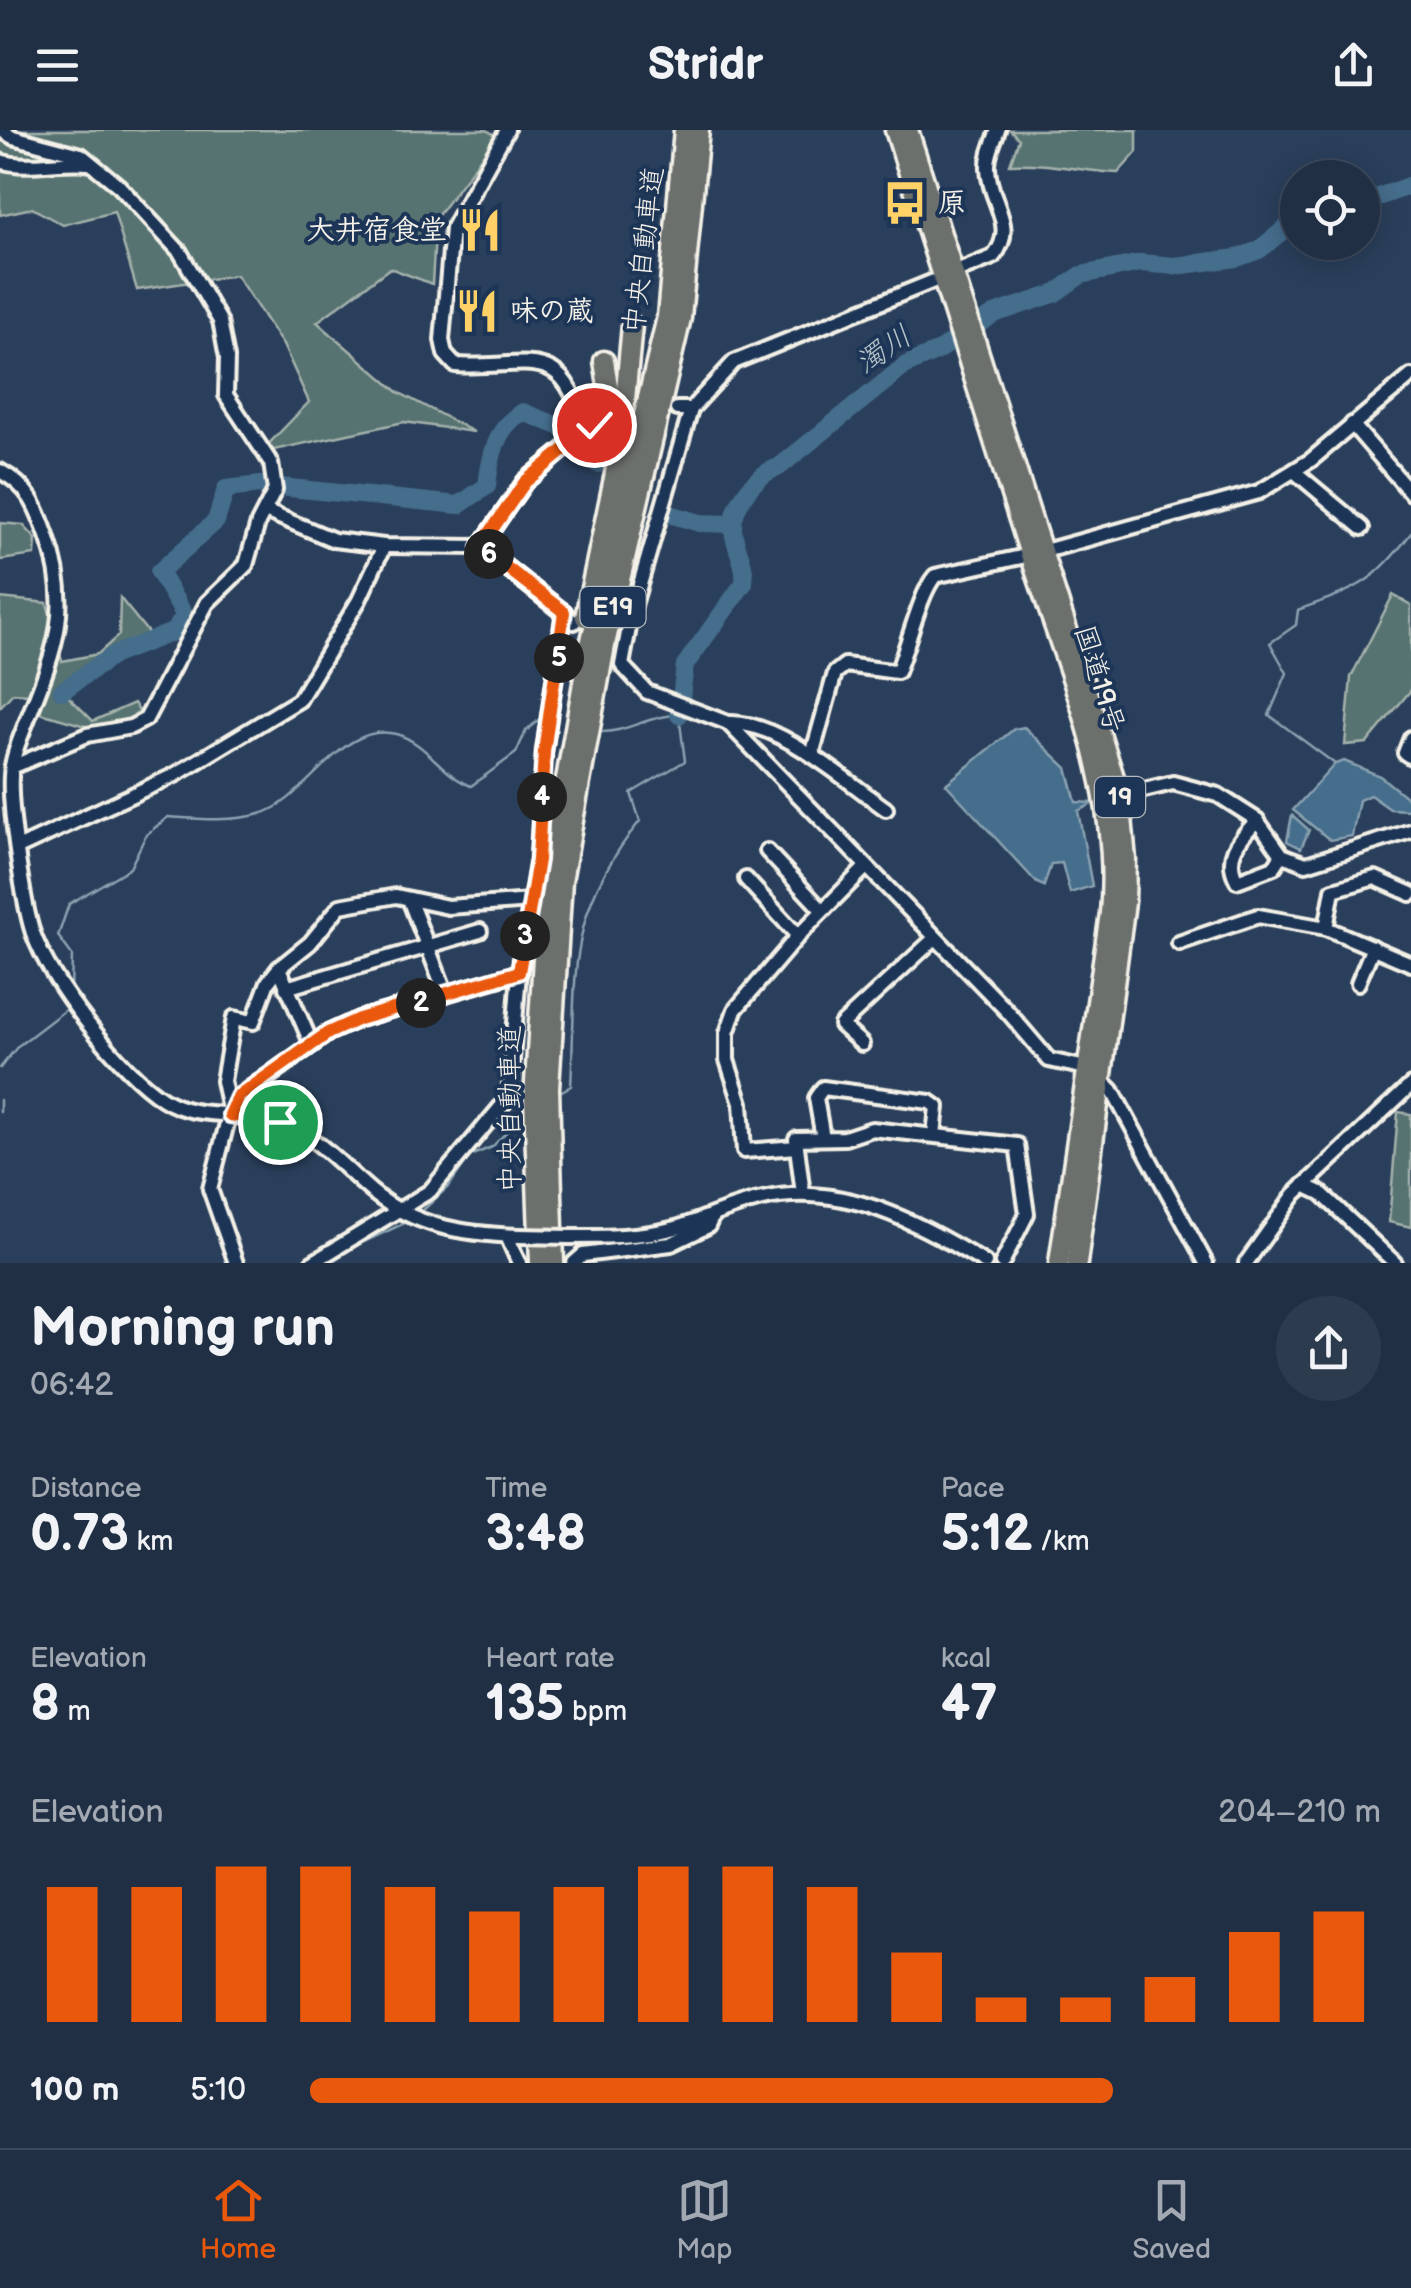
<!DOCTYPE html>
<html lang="en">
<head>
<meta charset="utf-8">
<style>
	body { margin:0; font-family:"Balsamiq Sans","Klee One",sans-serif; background:#2d3b4f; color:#f1f3f6; height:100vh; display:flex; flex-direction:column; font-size:38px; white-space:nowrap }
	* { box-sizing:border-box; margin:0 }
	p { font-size:32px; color:#a2a9b2 }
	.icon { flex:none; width:55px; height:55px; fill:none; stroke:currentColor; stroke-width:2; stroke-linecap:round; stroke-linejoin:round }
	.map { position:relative; height:1133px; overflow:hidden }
	.sheet { display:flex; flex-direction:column; background:#202f44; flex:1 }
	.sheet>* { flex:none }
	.buttons { position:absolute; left:1280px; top:30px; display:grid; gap:20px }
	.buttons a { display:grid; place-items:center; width:100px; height:100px; border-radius:50%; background:#202f44; box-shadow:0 5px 25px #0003,0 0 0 2px #3d4a5d; font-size:50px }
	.pin { position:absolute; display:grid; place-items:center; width:85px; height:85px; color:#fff; margin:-42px; border:5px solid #fff; border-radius:50%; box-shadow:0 2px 10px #0007 }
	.km { position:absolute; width:50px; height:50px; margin:-25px; border-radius:50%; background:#222; color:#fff; font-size:28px; line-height:50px; text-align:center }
	.round { display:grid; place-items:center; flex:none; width:105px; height:105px; border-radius:52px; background:#2d3b4f }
	.headline { display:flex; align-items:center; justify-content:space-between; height:170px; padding:0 30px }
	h1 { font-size:55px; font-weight:700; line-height:75px }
	.metrics { display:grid; grid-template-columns:repeat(3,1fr); gap:15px; height:170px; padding:10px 30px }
	.metrics div { display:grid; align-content:center }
	.metrics b { font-size:50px; font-weight:700 }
	.metrics small { font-size:28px; font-weight:400 }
	.metrics p { font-size:28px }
	.chart { height:280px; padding:20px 30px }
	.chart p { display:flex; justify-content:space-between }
	.chart svg { width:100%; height:180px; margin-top:10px; stroke:#ea580c; stroke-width:6 }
	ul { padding:0 30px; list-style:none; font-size:32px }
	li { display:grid; grid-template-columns:160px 120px 1fr; align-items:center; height:75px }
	li i { height:25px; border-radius:12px; background:#ea580c }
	header { display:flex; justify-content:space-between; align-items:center; height:130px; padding:0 30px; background:#202f44; font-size:45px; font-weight:700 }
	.tab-bar { display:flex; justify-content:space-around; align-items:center; height:140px; border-top:2px solid #3d4a5d; background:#202f44; font-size:28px; color:#a2a9b2 }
	.tab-bar a { display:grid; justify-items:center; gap:5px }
	.tab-bar .current { color:#ea580c }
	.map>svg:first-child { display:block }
</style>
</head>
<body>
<header><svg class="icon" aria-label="menu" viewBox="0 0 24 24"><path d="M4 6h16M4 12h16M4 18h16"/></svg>Stridr<svg class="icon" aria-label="share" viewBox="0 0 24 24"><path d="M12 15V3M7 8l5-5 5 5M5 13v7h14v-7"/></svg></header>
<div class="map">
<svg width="1411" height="1133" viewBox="0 0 1411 1133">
	<rect width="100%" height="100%" fill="#2a3f5b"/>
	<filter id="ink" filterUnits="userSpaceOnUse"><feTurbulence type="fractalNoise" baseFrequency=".01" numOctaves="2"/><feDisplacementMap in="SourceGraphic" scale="20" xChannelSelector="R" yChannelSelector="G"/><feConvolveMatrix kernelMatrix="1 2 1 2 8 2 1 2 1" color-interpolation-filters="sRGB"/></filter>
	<g filter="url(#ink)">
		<g fill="#567371" stroke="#a5b2ac" stroke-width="2.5">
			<path d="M0,0H486L497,6L436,88L432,154L390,138L317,192L398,262L474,302L404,292L260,323L309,272L283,215L236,145L137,160L114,82L63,95L32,78L0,85Z"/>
			<path d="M1010,0H1137V22L1118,43C1081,41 1047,32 1010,34L1019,9Z"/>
			<path d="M0,393L23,395L36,409L35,425L0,430Z"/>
			<path d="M1393,465L1411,475V560L1367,613L1345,615L1351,547Z"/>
			<path d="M0,468L47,473L62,531L98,524L119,505L120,468L150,505L111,522L58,556L93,591L134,573L139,581L135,588L92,598L40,583L29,564L13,563L0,577Z"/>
			<path d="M1398,982L1411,984V1097L1389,1092Z"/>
		</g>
		<g fill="#446d8c" stroke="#8aa2b1" stroke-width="2.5">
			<path d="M1024,597L1067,638L1076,672L1094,673L1078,681L1092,756L1070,763L1062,733L1051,734L1044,756L1037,753L946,654L1014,599Z"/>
			<path d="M1344,631L1380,646L1411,671L1409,680L1390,679L1370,665L1359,670L1352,706L1330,710L1293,680L1335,634Z"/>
			<path d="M1292,685L1309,700L1301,718L1287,711Z"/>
		</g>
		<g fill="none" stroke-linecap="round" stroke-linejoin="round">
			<g stroke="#8aa2b1" stroke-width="2.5">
				<path d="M1335,634L1269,585L1287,543L1270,513L1296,495L1298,480C1357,458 1372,456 1411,403"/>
				<path d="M71,864L72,825L58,806L69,774L130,738L146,705L168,687C198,689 231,692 260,684C308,671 340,590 396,604C426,612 443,646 471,656L516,623L526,601L541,588"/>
				<path d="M0,938L18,916L69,877"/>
				<path d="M558,963L571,956C577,843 564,785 640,691L631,663L685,631L679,585C648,585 628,603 598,602"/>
				<path d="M0,970V982"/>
				<path d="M421,1082L449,1056L470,1026L492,1017L526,982"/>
				<path d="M338,1124L411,1090"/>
			</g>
			<g stroke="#446d8c" stroke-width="18">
				<path d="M1362,73L1411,55"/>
				<path d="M666,383L700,393L733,394"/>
				<path d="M62,561L114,525L173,502L185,486L159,442L216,391L226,359L260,355L459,375L487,356C490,328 496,296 523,282L561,297L597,334"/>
				<path d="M679,585L685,535L744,453C746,435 738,424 734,406C728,380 754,344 779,337L906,235L938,221L994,184L1054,164L1081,145L1141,133L1175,136L1237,128L1259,120L1298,88"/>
			</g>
			<g stroke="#f4f1e8" stroke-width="20">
				<g id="minor">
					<path d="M1,0L13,7L81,25L119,56L180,122L220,191L227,228L226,265L271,333L275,360L258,393L246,435L207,473L146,589L131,597L87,605L12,637"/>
					<path d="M507,0L452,99L442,210L445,224L455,235C527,240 562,208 584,299"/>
					<path d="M0,31C28,40 59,30 88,33"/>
					<path d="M677,279H691L734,232L993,127C1019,96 989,73 988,38C987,25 994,12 998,0"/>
					<path d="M691,279L632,482L622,535L647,562L728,593L1008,882L1049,930L1086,938"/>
					<path d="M1352,294L1411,363"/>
					<path d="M0,341C29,357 36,375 47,406C73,478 55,520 28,588C21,607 12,625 11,646C9,677 23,773 33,803C51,853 119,940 163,969C200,993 248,977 288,995C320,1010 344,1038 371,1061C414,1097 464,1104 519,1106"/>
					<path d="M1295,342L1362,398"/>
					<path d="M265,381L334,410L384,416L480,417L574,492"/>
					<path d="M480,417L525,351L593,295"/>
					<path d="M728,593C778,590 846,651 886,679"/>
					<path d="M1411,608L1405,623L1411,627"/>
					<path d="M812,625L835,543L845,535L897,542C908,516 920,463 935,446L1030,425L1259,362L1311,330L1411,246"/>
					<path d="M1115,667L1173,653L1218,665L1257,690L1282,725L1306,734L1411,701"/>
					<path d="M1257,690C1240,709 1223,725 1237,751L1274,737L1282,725"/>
					<path d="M20,717L175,645L299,570L359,470L384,416"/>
					<path d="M767,721L822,780"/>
					<path d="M746,749L798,806"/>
					<path d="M1411,764L1375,748L1333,760L1326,798L1411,834"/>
					<path d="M409,769L446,864"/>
					<path d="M1179,813L1258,786L1326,798"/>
					<path d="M1358,853L1373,817"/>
					<path d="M286,858L480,801"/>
					<path d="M862,914L841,895L934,809"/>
					<path d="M312,915L279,838L310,813L340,776L396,766L448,777L531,771"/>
					<path d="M1102,950L1112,960L1206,1133"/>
					<path d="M229,979L223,951L234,888L253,892L268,852L279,838"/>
					<path d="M823,1008L816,968L823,958L930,972L937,977L934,1005"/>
					<path d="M797,1017L744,1021L741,973L727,930V903L735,880L798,806L865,738"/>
					<path d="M1304,1055L1321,1063L1395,1133"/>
					<path d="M803,1064L796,1009L845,1008L872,999L1017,1015L1027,1084L1002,1133"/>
					<path d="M507,1106L519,1133"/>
					<path d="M569,1107C604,1107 642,1107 676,1098C705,1089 733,1075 763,1069C842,1051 920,1093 985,1133"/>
					<path d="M236,1133L210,1059L232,974L328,903L359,889L519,843"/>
					<path d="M312,1133L430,1061L509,967L519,843L538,729L544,622L564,482"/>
					<path d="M574,1133L583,1125L671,1114L708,1096L713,1085"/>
					<path d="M1246,1133L1295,1064L1411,955"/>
				</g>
			</g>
			<g stroke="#f4f1e8" stroke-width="25">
				<g id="highway">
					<path d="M895,0C941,140 984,281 1029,421C1066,537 1122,659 1110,783L1059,1133"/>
					<path d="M908,0L1120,666L1126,730L1125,772L1077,1133"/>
					<path d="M621,313L632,195"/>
					<path d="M585,487L619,324L604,231"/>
					<path d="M540,1133L534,968L548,751L589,519L667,187L684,0"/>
					<path d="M554,1133L549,958L562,751L606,510L681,188L699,0"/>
				</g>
			</g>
			<use href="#minor" stroke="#1d3557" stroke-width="12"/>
			<use href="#highway" stroke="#6c706d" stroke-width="18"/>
			<g stroke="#f4f1e8" stroke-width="20" stroke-linecap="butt">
				<path id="minor-bridge" d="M519,1106L569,1107"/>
			</g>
			<use href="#minor-bridge" stroke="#1d3557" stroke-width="12"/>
		</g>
	</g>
	<g fill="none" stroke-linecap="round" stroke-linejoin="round" filter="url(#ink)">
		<g stroke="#fff" stroke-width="20">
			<path id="route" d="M280,992L230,985L238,967L328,903L359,889L519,842L538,730L544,622L564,482L480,417L525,352L594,295"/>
		</g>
		<use href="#route" stroke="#ea580c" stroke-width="12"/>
	</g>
	<defs>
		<g id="bus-bare" transform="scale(3.45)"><path d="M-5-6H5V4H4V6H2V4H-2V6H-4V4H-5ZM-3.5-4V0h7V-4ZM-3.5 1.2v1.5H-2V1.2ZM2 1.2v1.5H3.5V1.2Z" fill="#ffd166" stroke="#1d3557" stroke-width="2.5" paint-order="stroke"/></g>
		<g id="restaurant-bare" transform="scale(3.45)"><path d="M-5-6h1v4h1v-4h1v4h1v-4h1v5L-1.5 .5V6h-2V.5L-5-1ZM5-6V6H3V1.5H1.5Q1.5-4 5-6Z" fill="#ffd166" stroke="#1d3557" stroke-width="2.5" paint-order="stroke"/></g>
	</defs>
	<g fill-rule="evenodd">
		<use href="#bus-bare" x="905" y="73"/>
		<use href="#restaurant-bare" x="480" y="100"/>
		<use href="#restaurant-bare" x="477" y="181"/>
	</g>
	<g text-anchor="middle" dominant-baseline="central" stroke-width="8" stroke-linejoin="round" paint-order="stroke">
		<g fill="#1d3557" stroke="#b4b9bc" stroke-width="2.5">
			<rect x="580.5" y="457" width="65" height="40" rx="8"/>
			<rect x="1095" y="647" width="50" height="40" rx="8"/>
		</g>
		<g font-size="25" font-weight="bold" fill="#f4f1e8">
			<text x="613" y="477">E19</text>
			<text x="1120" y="667">19</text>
		</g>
		<g font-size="28" font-weight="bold" fill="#f4f1e8" stroke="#1d3557" text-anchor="start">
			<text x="938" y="73">原</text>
			<text x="447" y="100" text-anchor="end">大井宿食堂</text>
			<text x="510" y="181">味の蔵</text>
		</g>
		<g font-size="28" fill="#f4f1e8" stroke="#1d3557">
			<text transform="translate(644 120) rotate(-83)">中央自動車道</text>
			<text transform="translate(1099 549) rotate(73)">国道19号</text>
			<text transform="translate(510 979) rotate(-90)">中央自動車道</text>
		</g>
		<g font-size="30" font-style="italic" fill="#b6c3c8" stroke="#1d3557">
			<text transform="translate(884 220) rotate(-34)">濁川</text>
		</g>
	</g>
</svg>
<div class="buttons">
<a><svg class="icon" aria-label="locate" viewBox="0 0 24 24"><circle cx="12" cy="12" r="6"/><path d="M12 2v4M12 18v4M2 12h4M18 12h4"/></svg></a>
</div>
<div class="pin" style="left:280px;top:992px;background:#1e9e55"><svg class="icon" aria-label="arrive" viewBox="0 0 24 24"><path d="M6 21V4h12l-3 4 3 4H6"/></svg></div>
<div class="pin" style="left:594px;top:295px;background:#d93025"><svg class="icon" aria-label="check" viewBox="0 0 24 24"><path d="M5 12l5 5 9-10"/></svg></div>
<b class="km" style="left:421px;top:873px">2</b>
<b class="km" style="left:525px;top:806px">3</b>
<b class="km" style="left:542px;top:667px">4</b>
<b class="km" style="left:559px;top:528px">5</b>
<b class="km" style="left:489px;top:424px">6</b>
</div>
<section class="sheet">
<div class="headline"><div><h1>Morning run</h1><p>06:42</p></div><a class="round"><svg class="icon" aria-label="share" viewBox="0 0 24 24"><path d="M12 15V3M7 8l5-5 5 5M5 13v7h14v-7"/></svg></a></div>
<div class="metrics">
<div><p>Distance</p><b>0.73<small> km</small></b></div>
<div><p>Time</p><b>3:48</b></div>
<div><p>Pace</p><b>5:12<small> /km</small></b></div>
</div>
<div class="metrics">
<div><p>Elevation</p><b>8<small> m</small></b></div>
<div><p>Heart rate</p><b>135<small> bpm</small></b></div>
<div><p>kcal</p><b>47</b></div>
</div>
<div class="chart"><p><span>Elevation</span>204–210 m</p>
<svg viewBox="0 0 160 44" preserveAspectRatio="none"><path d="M5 44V11M15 44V11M25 44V6M35 44V6M45 44V11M55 44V17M65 44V11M75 44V6M85 44V6M95 44V11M105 44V27M115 44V38M125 44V38M135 44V33M145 44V22M155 44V17"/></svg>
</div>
<ul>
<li><b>100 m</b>5:10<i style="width:75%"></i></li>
</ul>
</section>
<nav class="tab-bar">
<a class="current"><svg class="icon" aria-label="home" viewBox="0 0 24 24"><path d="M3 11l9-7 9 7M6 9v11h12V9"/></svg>Home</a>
<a><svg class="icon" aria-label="map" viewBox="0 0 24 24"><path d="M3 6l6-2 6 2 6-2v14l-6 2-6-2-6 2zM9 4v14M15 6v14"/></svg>Map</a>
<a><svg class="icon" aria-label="saved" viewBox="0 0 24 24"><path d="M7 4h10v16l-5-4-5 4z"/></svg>Saved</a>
</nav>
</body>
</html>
